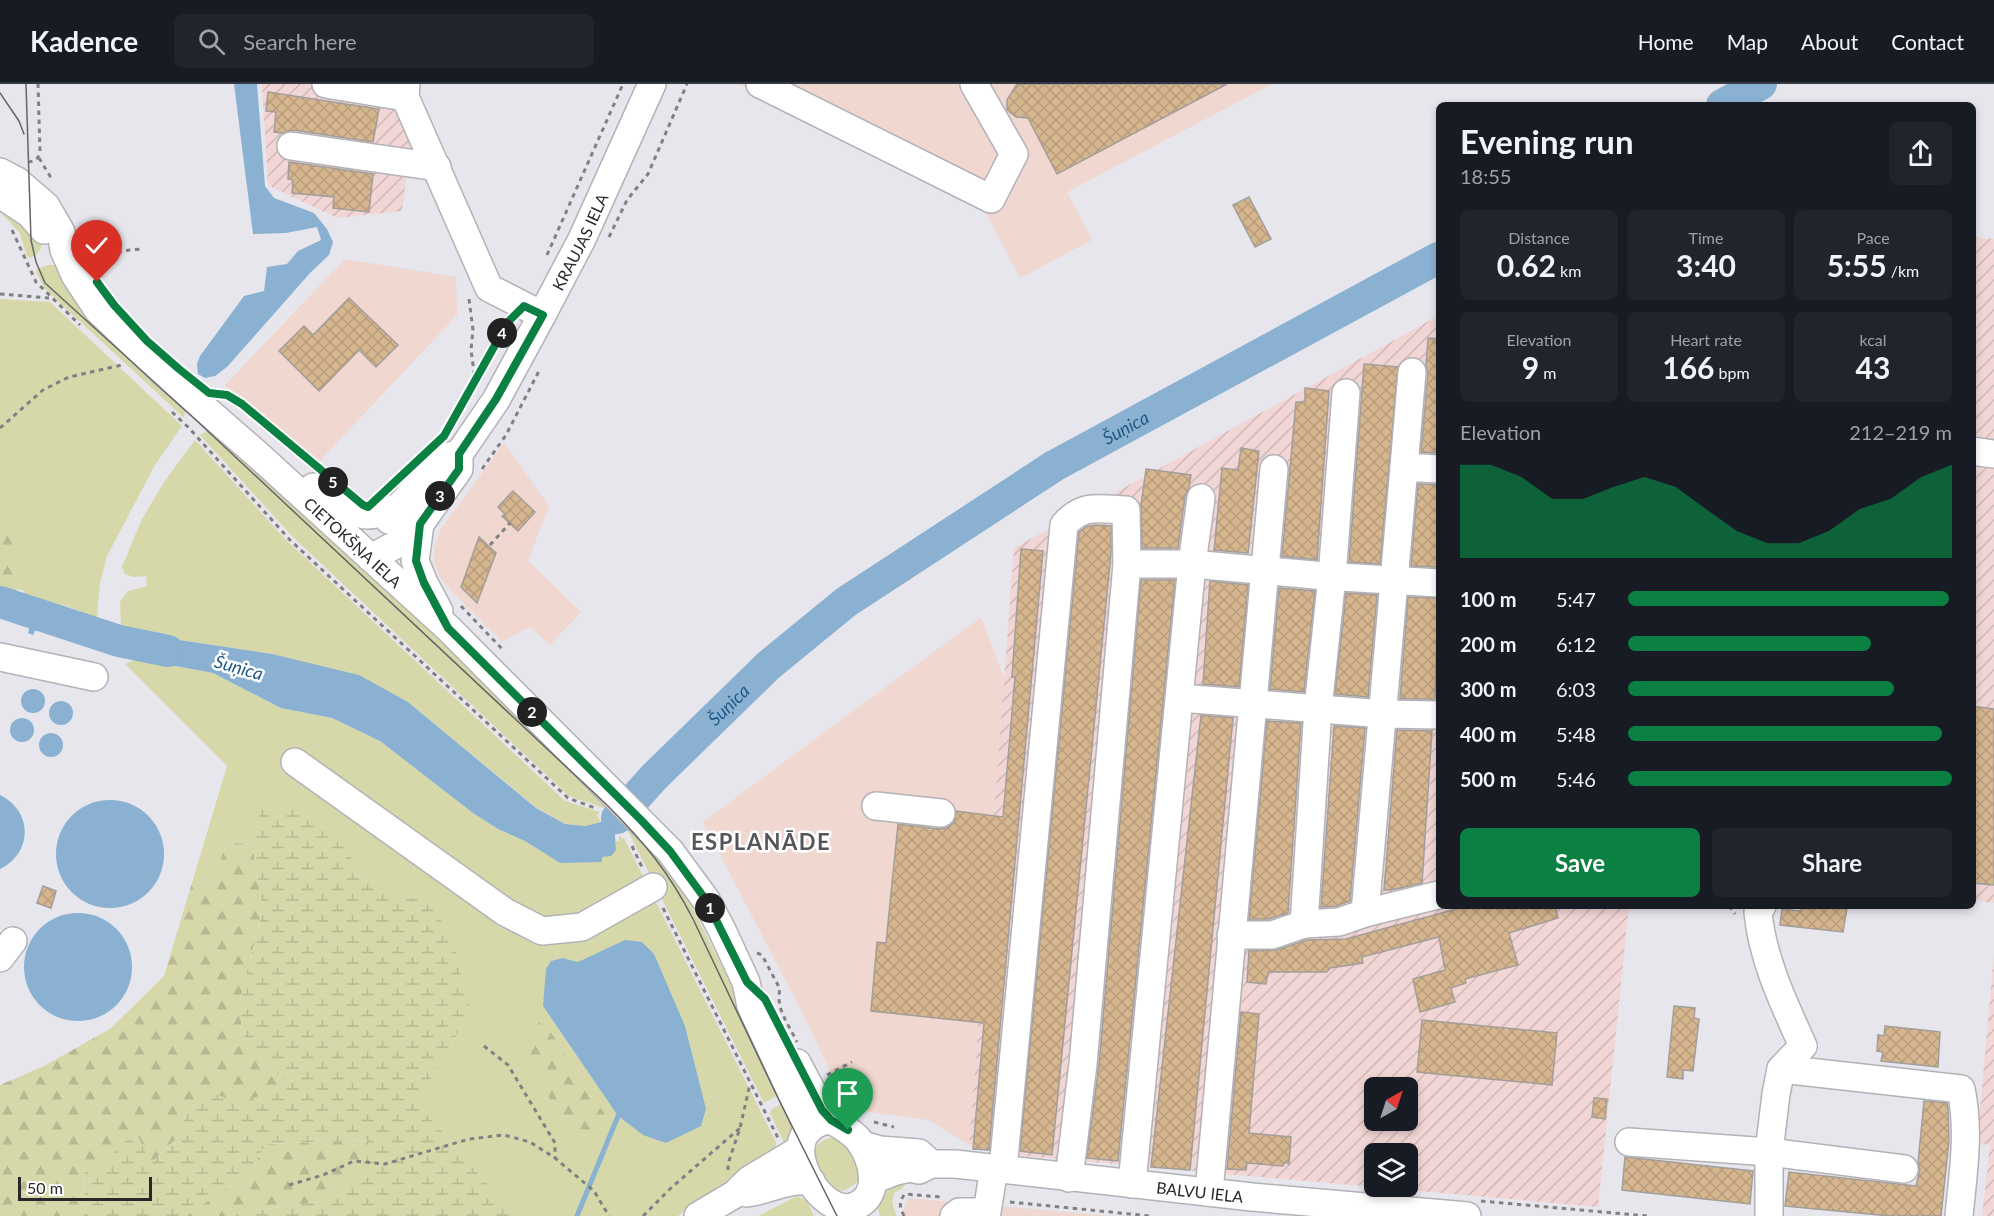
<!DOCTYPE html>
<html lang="en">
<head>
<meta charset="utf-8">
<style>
	body { margin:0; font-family:Lato,sans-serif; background:#20242c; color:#f1f3f6; height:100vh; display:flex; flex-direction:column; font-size:22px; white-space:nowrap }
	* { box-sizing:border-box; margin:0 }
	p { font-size:20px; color:#9ea1a6 }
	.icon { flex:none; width:33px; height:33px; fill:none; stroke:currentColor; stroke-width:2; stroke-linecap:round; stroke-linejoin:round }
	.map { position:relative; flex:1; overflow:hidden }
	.sheet { position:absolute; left:1436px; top:18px; width:540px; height:807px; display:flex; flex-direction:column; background:#171b24; border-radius:9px; box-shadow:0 3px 9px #0003 }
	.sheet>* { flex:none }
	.needle { width:39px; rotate:39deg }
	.controls { position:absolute; left:1364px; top:993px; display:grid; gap:12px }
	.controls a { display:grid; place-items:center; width:54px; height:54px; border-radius:9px; background:#171b24; box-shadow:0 3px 9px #0003; font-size:30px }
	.scale { position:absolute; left:18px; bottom:15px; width:134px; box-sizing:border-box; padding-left:6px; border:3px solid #28282a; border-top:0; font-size:16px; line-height:21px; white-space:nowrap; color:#28282a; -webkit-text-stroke:4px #fff; paint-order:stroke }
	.pin { position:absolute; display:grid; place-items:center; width:51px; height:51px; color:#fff; margin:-62px -26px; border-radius:50% 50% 50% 0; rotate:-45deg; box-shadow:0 0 6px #0007 }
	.pin .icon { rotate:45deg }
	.km { position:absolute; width:30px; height:30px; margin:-15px; border-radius:50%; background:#222; color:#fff; font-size:16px; line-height:30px; text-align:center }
	.round { display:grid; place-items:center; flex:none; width:63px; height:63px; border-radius:9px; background:#20242c }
	.overview { display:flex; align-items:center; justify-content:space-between; height:102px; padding:0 24px }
	h1 { font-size:33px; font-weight:700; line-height:45px }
	.stats { display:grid; grid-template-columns:repeat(3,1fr); gap:9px; height:102px; padding:6px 24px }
	.stats div { display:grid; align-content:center; border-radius:9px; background:#20242c; text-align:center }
	.stats b { font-size:30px; font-weight:700 }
	.stats small { font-size:16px; font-weight:400 }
	.stats p { font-size:16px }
	.chart { height:168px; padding:12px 24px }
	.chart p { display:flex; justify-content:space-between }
	.chart svg { width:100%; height:108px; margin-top:6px; fill:#0b8043; opacity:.7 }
	.action { display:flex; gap:12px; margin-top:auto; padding:12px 24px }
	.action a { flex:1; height:69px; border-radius:9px; background:#0b8043; color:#fff; font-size:24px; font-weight:700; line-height:69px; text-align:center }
	.action a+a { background:#20242c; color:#f1f3f6 }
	ul { padding:0 24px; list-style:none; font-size:20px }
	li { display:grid; grid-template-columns:96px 72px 1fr; align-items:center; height:45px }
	li i { height:15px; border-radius:8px; background:#0b8043 }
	header { display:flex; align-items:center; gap:36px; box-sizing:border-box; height:84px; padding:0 30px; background:#171b24; border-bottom:2px solid #363941 }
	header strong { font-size:28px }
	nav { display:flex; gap:33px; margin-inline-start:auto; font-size:21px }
	.search { width:420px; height:54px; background:#20242c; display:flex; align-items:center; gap:15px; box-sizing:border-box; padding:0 21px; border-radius:9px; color:#9ea1a6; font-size:22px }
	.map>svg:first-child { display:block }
</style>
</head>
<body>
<header>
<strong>Kadence</strong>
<div class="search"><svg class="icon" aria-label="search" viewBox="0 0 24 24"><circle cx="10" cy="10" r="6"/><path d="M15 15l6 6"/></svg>Search here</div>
<nav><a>Home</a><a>Map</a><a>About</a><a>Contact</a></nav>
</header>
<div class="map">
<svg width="1994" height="1132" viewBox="0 0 1994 1132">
	<defs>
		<pattern id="industrial-furrows" width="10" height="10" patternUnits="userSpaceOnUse" patternTransform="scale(1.5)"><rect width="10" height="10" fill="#f1d6d5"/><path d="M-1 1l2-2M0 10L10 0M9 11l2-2" fill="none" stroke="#cfb8b7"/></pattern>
		<pattern id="forest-firs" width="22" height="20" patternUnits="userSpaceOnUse" patternTransform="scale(1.5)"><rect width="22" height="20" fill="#d6d8a9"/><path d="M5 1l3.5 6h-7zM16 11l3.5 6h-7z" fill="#b8b992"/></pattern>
		<pattern id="wetland-marsh" width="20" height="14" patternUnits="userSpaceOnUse" patternTransform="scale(1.5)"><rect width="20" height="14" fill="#d6d8a9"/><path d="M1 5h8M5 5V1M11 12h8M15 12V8" fill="none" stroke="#b8b992"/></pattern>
		<pattern id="building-cross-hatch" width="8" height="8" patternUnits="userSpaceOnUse" patternTransform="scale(1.5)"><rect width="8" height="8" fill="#d6b68f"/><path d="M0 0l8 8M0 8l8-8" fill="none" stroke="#b89c7c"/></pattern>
	</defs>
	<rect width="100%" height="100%" fill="#e7e6ec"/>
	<g fill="#f0d7cf">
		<path d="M739,0H1272L1067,108L1092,156L1020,194L983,123Z"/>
		<path d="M345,175L456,193L457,231L317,380L225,301Z"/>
		<path d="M504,359L549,422L528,477L581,528L550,561L530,543L502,558L450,506L440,493L434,478L435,460L441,445Z"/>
		<path d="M981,533L1004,594L969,1061L928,1036L855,1026L843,1014L801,926L703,738Z"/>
		<path d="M908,1114L1111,1132H905L903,1127Z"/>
	</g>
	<g fill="url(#industrial-furrows)" fill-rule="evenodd">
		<path d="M262,0H418L402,127L337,134L268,101Z"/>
		<path d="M1973,153L1994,155V819L1973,816Z"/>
		<path d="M1438,232V822H1629L1598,1123L1002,1070L969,1061L1014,464ZM1374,1004H1407V1036H1374ZM1374,1070H1407V1102H1374Z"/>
		<path d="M1994,871V1132H1982L1990,1061L1977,1059Z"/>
	</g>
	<g fill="#d6d8a9" fill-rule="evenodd">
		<path d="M0,118L42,154C42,164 40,170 30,174L27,172L19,148L0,128Z"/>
		<path d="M48,181H54L60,185L79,221L186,323L184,334L45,205L36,188L37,185Z"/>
		<path d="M0,215L50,218L182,342L155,381L107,472L100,499L97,533H94L90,543L85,541L80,527L62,521L57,527L22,516L24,507L18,505L15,508V452L0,447Z"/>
		<path d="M210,345L431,547L635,743L681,801L785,1007L764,1019L629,749L604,724L569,712L293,453L200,351Z"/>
		<path d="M195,356L286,456L565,717L600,728L597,731L601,738L586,742L565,740L537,724L408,618L272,570L121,547L120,518L128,507L147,502L146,492L134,493L125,490L122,483L141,437L164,398Z"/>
		<path d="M138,575L213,589L281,624L332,634L380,657L473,729L498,745L525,757L560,779L602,773L616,766V757H619V751L623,755L624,754L776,1058V1063L753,1086L689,1123L678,1132H516L417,1019L470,928L433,822L358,793L344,754L261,725L252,760L227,759L214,793L191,802L227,682L125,580ZM563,874L578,878L643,1051L618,1032L543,922Z"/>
		<path d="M788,1016L800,1041L787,1064L770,1030L772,1025Z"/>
		<path d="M833,1053C850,1060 859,1077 860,1095C853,1102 840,1112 830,1105C825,1102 823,1094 820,1089C811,1071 811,1058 833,1053Z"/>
		<path d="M905,1092C905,1101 905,1105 895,1108C890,1117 893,1123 897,1132H880L876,1118L877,1111Z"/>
		<path d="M797,1112L807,1117L814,1132H758Z"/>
	</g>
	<g fill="url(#forest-firs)">
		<path d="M0,447L15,451V508L0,503Z"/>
		<path d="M227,759L252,760L263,826L238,923L246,961L288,1000L239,1021L214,1009L188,1025L178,1053L151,1080L112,1083L85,1079L84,1132H0V1001L42,983L110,945L164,892L191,802L214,792Z"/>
		<path d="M542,935L608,1035L599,1050L564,1040L519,962Z"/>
		<path d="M370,1056L362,1086L332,1116L238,1129L235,1132H186L251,1087L265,1060Z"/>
	</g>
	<path fill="url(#wetland-marsh)" d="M261,724L308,726L344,754L358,793L433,822L454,861L470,928L417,1019L516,1132H235L238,1129L332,1116L362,1086L369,1056L265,1060L251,1087L186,1132H84L85,1079L112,1083L117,1061L138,1052L151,1080L178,1053L188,1025L214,1009L239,1020L288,1000L246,961L238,923L263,826L252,760Z"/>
	<g fill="#8ab1d2">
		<path d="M234,0H257L265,102L274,114L314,129L327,145L333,158L329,171L310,189L227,283L215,292L205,294L198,290L197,280L200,272L244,212L264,207L267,183L287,180L298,167L321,156L317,143L286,149L253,150Z"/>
		<path d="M0,503L15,508L14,513L83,535L85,541L83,550L77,553L40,545L35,547L33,551L28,549L29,545L27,539L17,534L0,533Z"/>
		<path d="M146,551L272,570L359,591L408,618L536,724L565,740L586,742L601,738L640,697L653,709L615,751L616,766L611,772L602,773V778L560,779L525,757L498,745L473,729L380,657L332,634L281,624L213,589L138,575L126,563L128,556Z"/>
		<circle cx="33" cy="617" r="12"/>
		<circle cx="61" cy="629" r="12"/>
		<circle cx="22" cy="646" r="12"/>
		<circle cx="51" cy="661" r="12"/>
		<path d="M0,711C33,727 33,769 0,785Z"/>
		<circle cx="110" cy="770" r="54"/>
		<circle cx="78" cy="883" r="54"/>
		<path d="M625,856L642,858L654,870L685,942L706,1025L701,1042L666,1059L643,1051L618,1032L543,922L546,885L551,877L563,874L578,878Z"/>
	</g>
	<path fill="#e7e6ec" d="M633,701L650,717L619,751L601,734Z"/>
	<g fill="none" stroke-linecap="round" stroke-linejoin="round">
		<path stroke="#8ab1d2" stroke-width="5" d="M577,1132L618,1032"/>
		<g stroke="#8ab1d2" stroke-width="32">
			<path d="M1722,21L1761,0"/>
			<path d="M0,518L119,557L168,567"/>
			<path id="s1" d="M617,734L655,692L769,581L846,518L1054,382L1438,174"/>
		</g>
	</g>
	<g fill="url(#building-cross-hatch)" stroke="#a29e9a" stroke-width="1.5">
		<path d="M1017,0H1227L1057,90L1028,34L1016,33L1007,26V16Z"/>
		<path d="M268,8L379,25L373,58L293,46L283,49L274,48L276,28L266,27Z"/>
		<path d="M289,78L373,90L369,128L333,124L334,113L292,109L293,96L288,95Z"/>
		<path d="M1249,113L1271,155L1255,163L1233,121Z"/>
		<path d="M349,214L398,261L376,283L359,266L319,307L279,267L304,242L313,251Z"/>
		<path d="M1428,254L1438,255V369L1421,368L1428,289L1426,281Z"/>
		<path d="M1364,280L1398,283L1380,480L1349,478Z"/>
		<path d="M1305,304L1329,307L1317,476L1282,472L1296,318H1305Z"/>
		<path d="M1241,364L1259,367L1248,469L1214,466L1222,384L1238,386Z"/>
		<path d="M1146,385L1191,391L1189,404L1185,412L1178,464H1142L1141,421Z"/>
		<path d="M1418,400L1438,401V483L1411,482Z"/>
		<path d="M513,407L535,428L518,447L502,432L505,430L498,423Z"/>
		<path d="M1095,441L1111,442V469L1052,1071L1020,1067L1079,448L1086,443Z"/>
		<path d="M479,453L496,469L477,519L461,503Z"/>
		<path d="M1021,465L1043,467L989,1066L973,1065L984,939L871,927L877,858L886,859L898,740L939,745L947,744L954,738L956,727L1003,733L1015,593H1012Z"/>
		<path d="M1141,496H1175L1118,1077L1087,1074L1099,981Z"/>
		<path d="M1210,497L1248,501L1239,603L1203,600Z"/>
		<path d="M1279,504L1315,507L1304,608L1270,605Z"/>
		<path d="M1346,509L1377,511L1368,613L1335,610Z"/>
		<path d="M1408,513L1438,514L1435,615H1400Z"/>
		<path d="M1972,622L1994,625V801L1972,799Z"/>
		<path d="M1201,631L1233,634L1190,1086L1151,1083Z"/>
		<path d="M1267,637L1301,639L1288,829L1269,835H1249Z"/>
		<path d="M1334,642L1365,644L1350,817L1336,822L1324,823H1321Z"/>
		<path d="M1397,646L1432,647L1422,799L1391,806H1384Z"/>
		<path d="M43,802L56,807L51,824L37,819Z"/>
		<path d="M1467,822H1555L1558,834L1509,849L1518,881L1465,895L1466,899L1451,904L1455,918L1420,928L1413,895L1445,886L1439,853L1362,873L1363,879L1330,884L1327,888H1268L1266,900L1247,898L1249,867L1277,866L1307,856L1346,855Z"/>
		<path d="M1801,822L1847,824L1843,848L1780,841L1782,825L1800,827Z"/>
		<path d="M1674,922L1695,924L1694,934L1699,935L1693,987L1683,986V995L1667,993Z"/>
		<path d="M1241,928L1259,930L1249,1049L1291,1053L1289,1080L1285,1078L1283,1082L1247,1079L1246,1086L1227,1085Z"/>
		<path d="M1422,936L1557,949L1552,1001L1417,988Z"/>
		<path d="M1885,942L1940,948L1938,983L1881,977L1883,968L1877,967L1878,951L1884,952Z"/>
		<path d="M1594,1014L1607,1015L1605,1035L1592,1033Z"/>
		<path d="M1924,1017L1947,1019L1948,1023L1949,1057L1941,1132H1890L1785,1122L1789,1088L1916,1102L1920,1086L1918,1079Z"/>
		<path d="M1625,1073L1753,1087L1750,1120L1622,1106Z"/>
	</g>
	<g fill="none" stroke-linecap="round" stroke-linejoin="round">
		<g stroke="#b2b2b7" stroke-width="30">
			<g id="minor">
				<path d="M326,0L405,13"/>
				<path d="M406,0L405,13L489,204L542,231"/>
				<path d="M760,0L991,115L1014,70L974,0"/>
				<path d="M291,62L437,83"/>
				<path id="s2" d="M0,88L17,97L46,122L61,148L64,166L75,191L98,226L165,290L258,371L448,544L670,767L706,816L721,844L746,898L751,922L809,1046"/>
				<path d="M0,110L30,130L44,146"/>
				<path d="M1972,367L1994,370"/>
				<path d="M1404,383L1412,288"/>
				<path d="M313,403C331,414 354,436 376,430C384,428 391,425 399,423"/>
				<path d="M389,436L399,423L445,373L459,370"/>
				<path d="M420,440L415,477L424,499L439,527"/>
				<path id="s3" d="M371,474L397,460L420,440L459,385V370L496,316L542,231L582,155L652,0"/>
				<path d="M1127,480H1192L1325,492L1438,499"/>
				<path d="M0,573L94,593"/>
				<path d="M1180,614L1384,630L1438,631"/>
				<path d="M295,678L505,828L542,847L582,843L653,803"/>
				<path d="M876,722L941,729"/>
				<path d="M1762,822L1758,828C1762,874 1784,920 1803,962L1781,985L1776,1010L1769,1068V1132"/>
				<path d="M1365,829L1404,383L1438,385"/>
				<path d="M1304,840L1318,624L1332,493L1346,309"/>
				<path d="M1231,851H1272L1304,840L1339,838L1365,829L1438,811"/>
				<path d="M0,874L13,857"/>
				<path d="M797,979L822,1026L831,1036"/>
				<path d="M1781,985L1961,1005C1970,1047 1963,1090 1959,1132"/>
				<path d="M831,1036C840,1041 849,1046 857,1054C873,1072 884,1115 852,1123C814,1132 770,1042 831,1036Z"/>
				<path d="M1629,1058L1769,1068L1904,1085"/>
				<path d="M862,1061L880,1066L919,1069L930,1079"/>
				<path d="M1003,1085L1064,441C1083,419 1100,425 1126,426L1127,480L1083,980L1069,1094"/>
				<path id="s4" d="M873,1096L896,1087L910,1084L919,1086L931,1080H955L1252,1113L1467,1132"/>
				<path d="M1132,1100L1192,480L1201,414"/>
				<path d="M1209,1108L1274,385"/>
				<path d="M746,1109C771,1106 783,1095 811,1097"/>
				<path d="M698,1132L735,1110L749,1096L799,1066"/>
				<path d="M954,1132L959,1128H987L994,1084"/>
			</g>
		</g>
		<g stroke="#818185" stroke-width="3" stroke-dasharray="4.5 4.5" stroke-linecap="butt">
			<path d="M39,74L53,97"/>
			<path d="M28,78C36,77 38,75 40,68L38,0"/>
			<path d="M12,146L36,198L80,241"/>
			<path d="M609,153L627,116L648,90L687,0"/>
			<path d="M547,171L623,0"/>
			<path d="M91,175L129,166L142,165"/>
			<path d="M0,210L49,214"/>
			<path d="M469,215L473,246L471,266L475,295"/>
			<path d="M223,310C240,313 297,367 314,382"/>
			<path d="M172,328L189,344L290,456L568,714L595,724"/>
			<path d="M454,335L508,238"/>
			<path d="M0,344L43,306L69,293L122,281"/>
			<path d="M482,385L506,351L539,287"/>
			<path d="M490,461L510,439"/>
			<path d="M461,522L504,567"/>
			<path d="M632,762L642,783"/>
			<path d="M1729,822L1735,830"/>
			<path d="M663,824L778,1054"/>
			<path d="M757,869L762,871L780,905C775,924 789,941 797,958"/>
			<path d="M484,962L508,981L555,1059V1074"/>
			<path d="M827,991L852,978"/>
			<path d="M874,1038L894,1043"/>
			<path d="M728,1086V1080L740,1044L750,1000"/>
			<path d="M289,1101L323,1091L354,1077L385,1080L469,1055L504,1051L530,1058L555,1074L594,1107L609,1132"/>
			<path d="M1481,1117L1647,1132"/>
			<path d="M1010,1118L1150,1132"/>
			<path d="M643,1132L671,1104L740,1044"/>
			<path d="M904,1132C900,1123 898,1118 905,1110L941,1113"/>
		</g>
		<use href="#minor" stroke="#fff" stroke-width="27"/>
		<g stroke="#656568" stroke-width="1.5">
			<path d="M26,0L31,156L36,178L45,199L196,336L607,721C644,758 669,788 693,835L779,1016L837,1132"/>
			<path d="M0,9L19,37L24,50"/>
		</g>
	</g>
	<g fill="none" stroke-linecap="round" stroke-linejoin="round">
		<g stroke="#fff" stroke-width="12">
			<path id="route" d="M97,198L114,221L147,257L179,285L209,309L227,311L242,320L363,421L368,423L444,352L508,238L524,222L543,231L496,315L459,370V385L420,440L416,477L424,499L448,544L641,736L670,767L706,816L747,898L765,915L822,1026L831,1036L848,1046"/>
		</g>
		<use href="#route" stroke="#0b8043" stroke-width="8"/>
	</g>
	<g text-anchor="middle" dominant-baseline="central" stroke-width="5" stroke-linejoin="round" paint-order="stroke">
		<g font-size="16" fill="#28282a" stroke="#fff">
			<text stroke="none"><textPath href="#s3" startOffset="387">KRAUJAS IELA</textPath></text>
			<text stroke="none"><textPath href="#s2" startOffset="520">CIETOKŠŅA IELA</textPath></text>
			<text stroke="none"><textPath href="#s4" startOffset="332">BALVU IELA</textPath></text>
		</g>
		<g font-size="18" font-style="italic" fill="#205a86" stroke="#fff">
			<text stroke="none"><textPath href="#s1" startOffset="645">Šuņica</textPath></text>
			<text transform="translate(239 583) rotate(16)">Šuņica</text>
			<text stroke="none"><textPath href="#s1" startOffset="159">Šuņica</textPath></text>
		</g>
		<g font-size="22" font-weight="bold" letter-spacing="1.5" fill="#55555a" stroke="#fff">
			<text x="761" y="757">ESPLANĀDE</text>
		</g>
	</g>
</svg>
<div class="controls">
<a><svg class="needle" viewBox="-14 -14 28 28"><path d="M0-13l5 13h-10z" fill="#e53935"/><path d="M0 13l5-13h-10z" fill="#9ea1a6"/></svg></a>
<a><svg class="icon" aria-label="layers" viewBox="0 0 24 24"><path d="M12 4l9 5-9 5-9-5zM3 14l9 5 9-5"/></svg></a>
</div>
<div class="scale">50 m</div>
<div class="pin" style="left:848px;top:1046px;background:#1e9e55"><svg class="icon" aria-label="arrive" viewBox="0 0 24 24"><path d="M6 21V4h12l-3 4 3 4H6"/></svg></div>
<div class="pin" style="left:97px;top:198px;background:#d93025"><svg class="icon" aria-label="check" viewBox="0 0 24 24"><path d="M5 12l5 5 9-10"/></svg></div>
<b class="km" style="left:710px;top:824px">1</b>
<b class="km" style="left:532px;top:628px">2</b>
<b class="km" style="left:440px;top:412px">3</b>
<b class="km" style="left:502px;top:249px">4</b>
<b class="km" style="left:333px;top:398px">5</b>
<section class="sheet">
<div class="overview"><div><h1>Evening run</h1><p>18:55</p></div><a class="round"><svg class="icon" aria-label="share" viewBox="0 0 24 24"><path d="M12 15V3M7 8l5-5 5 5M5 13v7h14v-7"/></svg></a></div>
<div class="stats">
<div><p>Distance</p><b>0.62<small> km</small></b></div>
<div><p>Time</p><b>3:40</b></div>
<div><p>Pace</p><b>5:55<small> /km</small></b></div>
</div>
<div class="stats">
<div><p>Elevation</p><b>9<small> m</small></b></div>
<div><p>Heart rate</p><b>166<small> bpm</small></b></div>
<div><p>kcal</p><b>43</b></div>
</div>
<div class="chart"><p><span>Elevation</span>212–219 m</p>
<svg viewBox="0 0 160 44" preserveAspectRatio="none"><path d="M0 44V6L10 6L20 11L30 20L40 20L50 15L60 11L70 15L80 24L90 33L100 38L110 38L120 33L130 24L140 20L150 11L160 6V44z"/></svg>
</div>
<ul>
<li><b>100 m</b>5:47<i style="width:99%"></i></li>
<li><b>200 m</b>6:12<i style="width:75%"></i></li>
<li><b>300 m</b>6:03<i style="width:82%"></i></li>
<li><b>400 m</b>5:48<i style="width:97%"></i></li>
<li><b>500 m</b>5:46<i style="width:100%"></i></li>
</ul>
<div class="action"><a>Save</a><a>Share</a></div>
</section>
</div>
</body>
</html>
